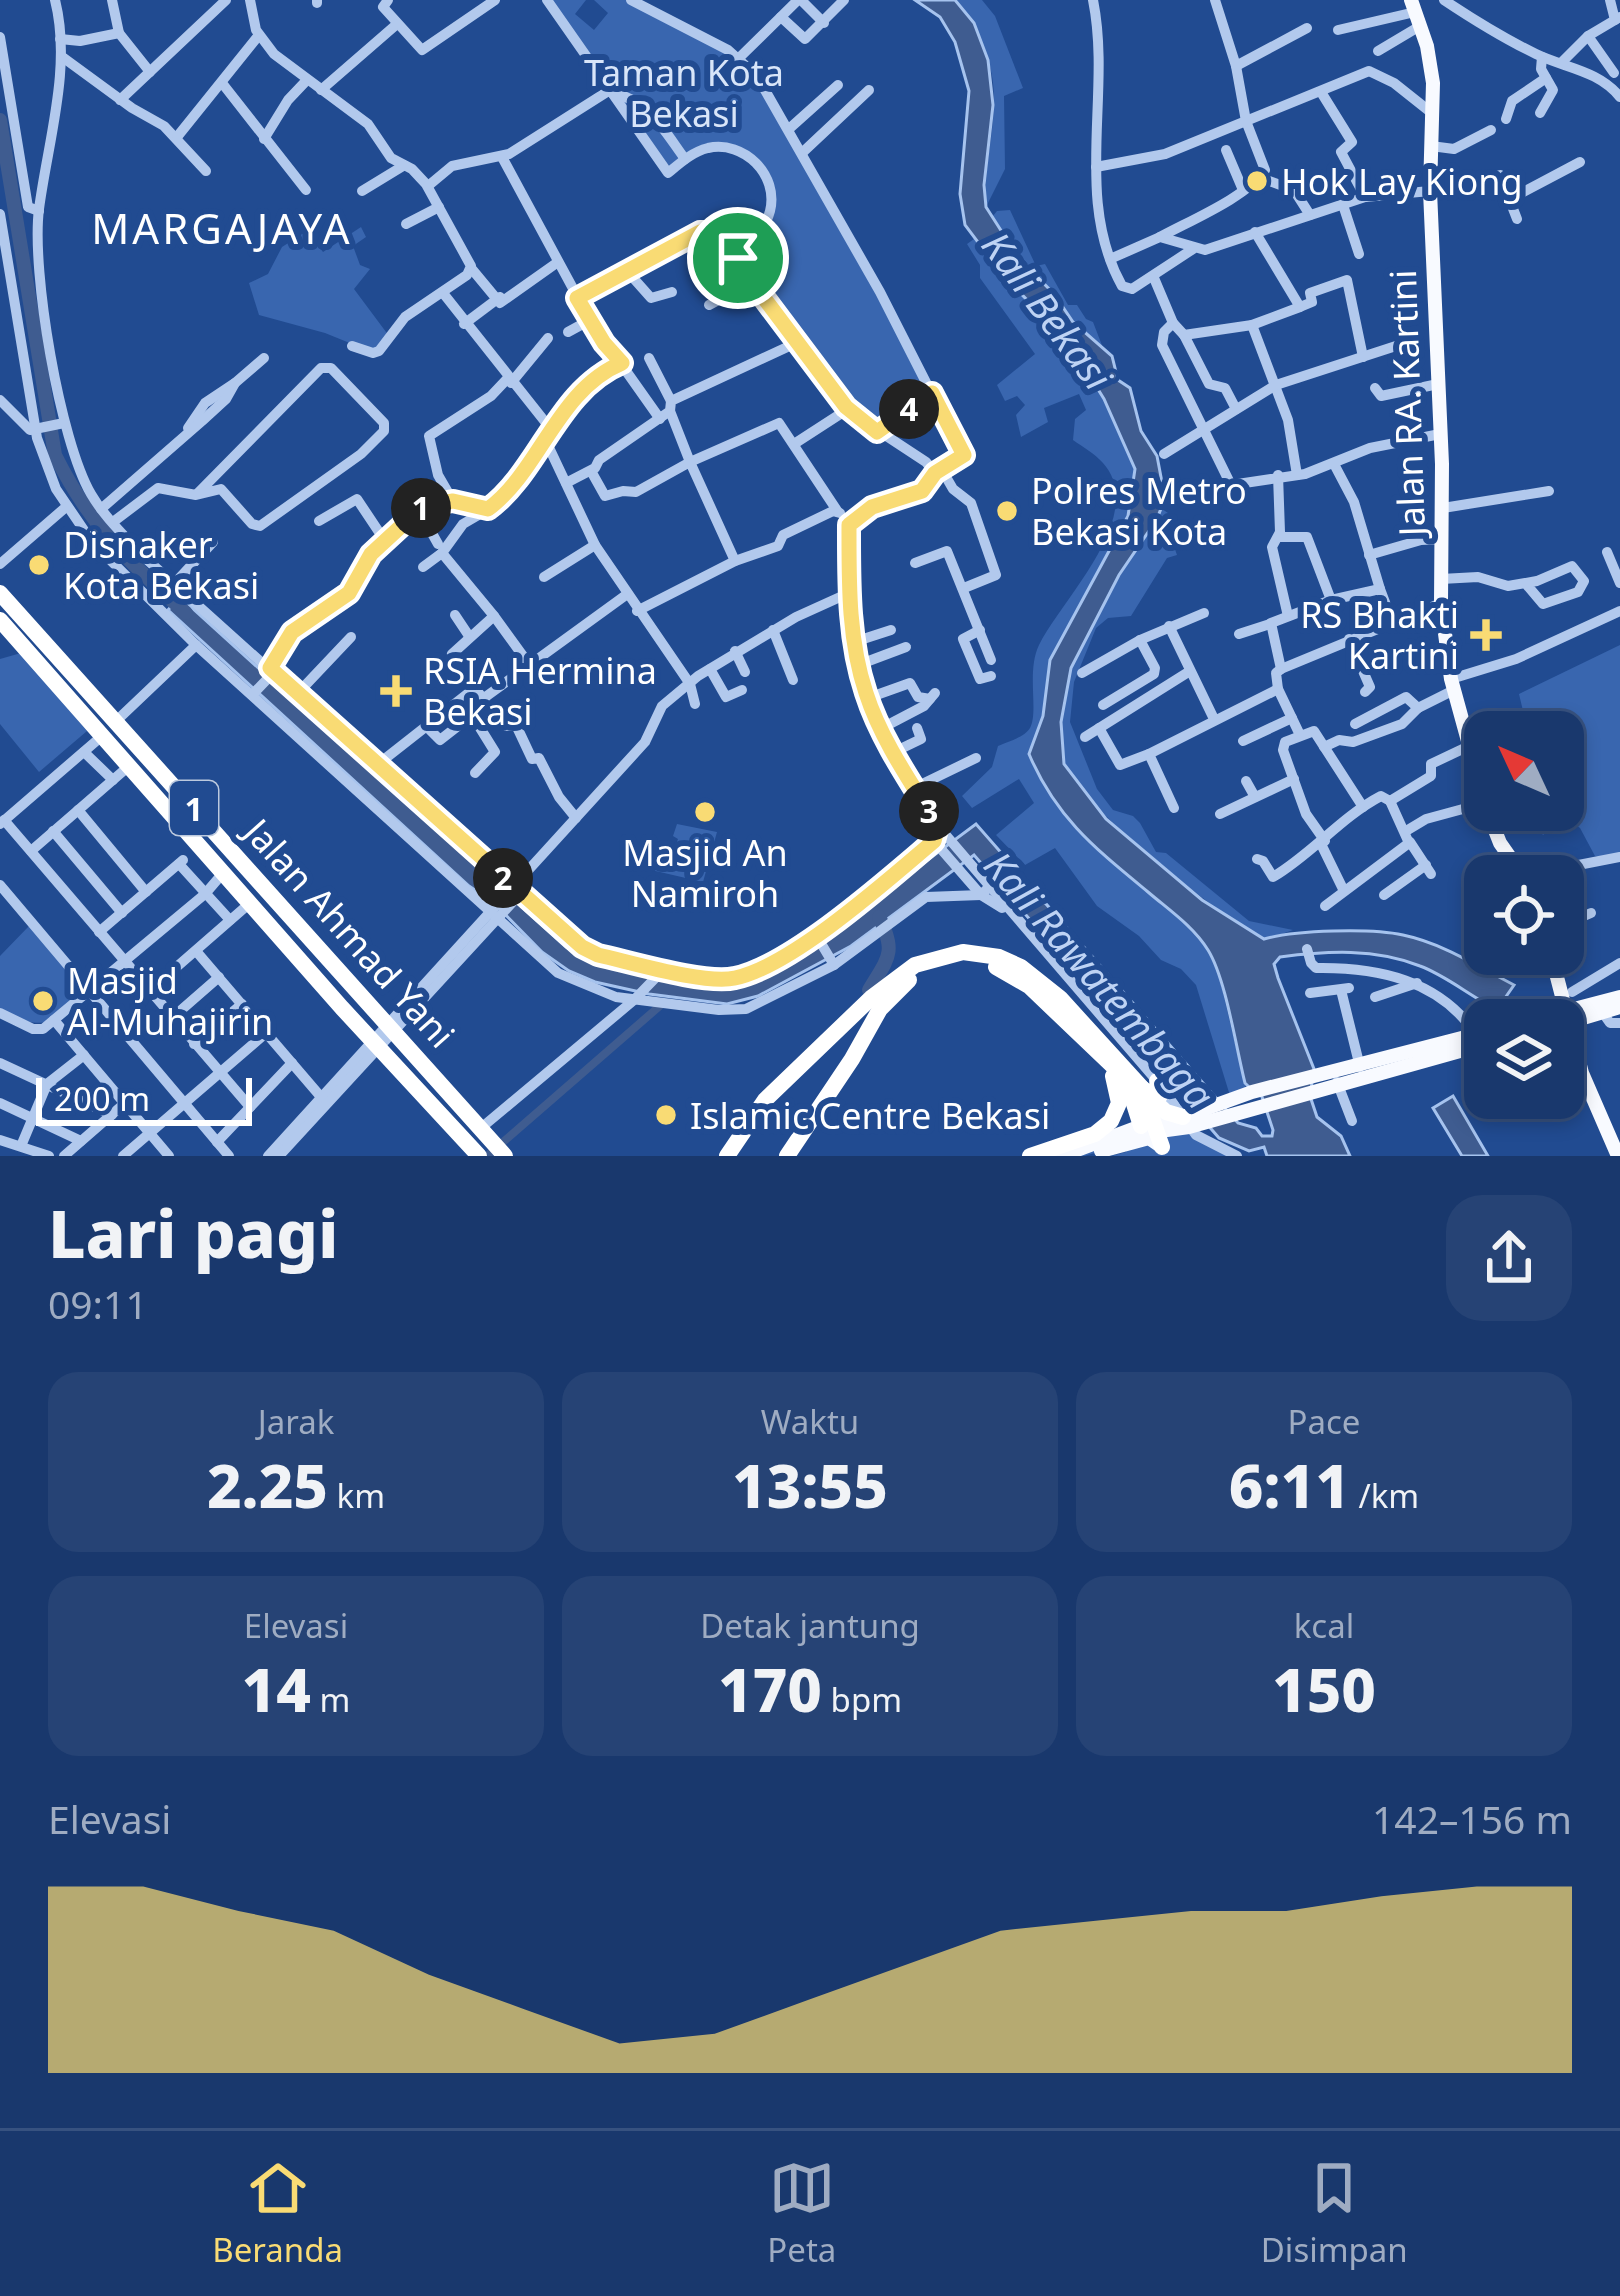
<!DOCTYPE html>
<html lang="id">
<head>
<meta charset="utf-8">
<style>
	body { margin:0; font-family:"Noto Sans",sans-serif; background:#264375; color:#f1f3f6; height:100vh; display:flex; flex-direction:column; font-size:45px; white-space:nowrap }
	* { box-sizing:border-box; margin:0 }
	p { font-size:39px; color:#9facc2 }
	.icon { flex:none; width:66px; height:66px; fill:none; stroke:currentColor; stroke-width:2; stroke-linecap:round; stroke-linejoin:round }
	.map { position:relative; height:1156px; overflow:hidden }
	.panel { display:flex; flex-direction:column; background:#19386d; flex:1 }
	.panel>* { flex:none }
	.needle { width:78px; rotate:314deg }
	.controls { position:absolute; left:1464px; top:711px; display:grid; gap:24px }
	.controls a { display:grid; place-items:center; width:120px; height:120px; border-radius:24px; background:#19386d; box-shadow:0 6px 18px #0003,0 0 0 3px #375280; font-size:60px }
	.scale { position:absolute; left:36px; bottom:30px; width:216px; box-sizing:border-box; padding-left:12px; border:6px solid #fff; border-top:0; font-size:33px; line-height:42px; white-space:nowrap; color:#fff; -webkit-text-stroke:9px #214b91; paint-order:stroke }
	.pin { position:absolute; display:grid; place-items:center; width:102px; height:102px; color:#fff; margin:-51px; border:6px solid #fff; border-radius:50%; box-shadow:0 3px 12px #0007 }
	.km { position:absolute; width:60px; height:60px; margin:-30px; border-radius:50%; background:#222; color:#fff; font-size:33px; line-height:60px; text-align:center }
	.round { display:grid; place-items:center; flex:none; width:126px; height:126px; border-radius:36px; background:#264375 }
	.headline { display:flex; align-items:center; justify-content:space-between; height:204px; padding:0 48px }
	h1 { font-size:66px; font-weight:800; line-height:90px }
	.stats { display:grid; grid-template-columns:repeat(3,1fr); gap:18px; height:204px; padding:12px 48px }
	.stats div { display:grid; align-content:center; border-radius:30px; background:#264375; text-align:center }
	.stats b { font-size:60px; font-weight:800 }
	.stats small { font-size:33px; font-weight:400 }
	.stats p { font-size:33px }
	.chart { height:336px; padding:24px 48px }
	.chart p { display:flex; justify-content:space-between }
	.chart svg { width:100%; height:216px; margin-top:12px; fill:#f9db74; opacity:.7 }
	.tabs { display:flex; justify-content:space-around; align-items:center; height:168px; border-top:3px solid #375280; background:#19386d; font-size:33px; color:#9facc2 }
	.tabs a { display:grid; justify-items:center; gap:6px }
	.tabs .on { color:#f9db74 }
	.map>svg:first-child { display:block }
</style>
</head>
<body>
<div class="map">
<svg width="1620" height="1156" viewBox="0 0 1620 1156">
	<rect width="100%" height="100%" fill="#214b91"/>
	<g fill="#3966af">
		<path d="M547,0H586L575,14L594,30L608,13L594,0H630L746,64L932,393L877,432L850,412L738,258L762,229L770,190L750,157L710,147L668,173Z"/>
		<path d="M955,0H982L995,16L1023,88L1004,96L1005,169L986,207C982,159 1005,104 987,58C979,38 965,19 955,0Z"/>
		<path d="M1010,210L1036,266L1045,264L1068,305H1077L1086,319L1093,322L1103,348C1080,337 1069,311 1052,292C1030,267 1010,245 992,217L997,211Z"/>
		<path d="M361,227L366,237L353,246L360,265L370,269L354,289L389,336L380,348L367,350L325,333L259,315L249,283L268,274L282,247L307,231L323,252Z"/>
		<path d="M974,239L1083,365L1104,399L1135,469L1128,516L1050,660L1043,716L1030,755L1210,952L1220,980L1247,1094L1231,1099L1196,985L1181,969L1161,960L1139,936L1097,906L1055,848L1025,865L996,835L1034,803L1019,779L972,808L962,796L992,767L998,746C1007,742 1025,737 1030,728C1039,711 1026,672 1039,645C1061,600 1149,515 1103,463C1095,454 1083,447 1073,440L1075,419L1086,410L1079,394L1044,408L1048,422L1021,437L1016,415L1025,405L1017,396L1005,401L997,385L1035,354L980,278V265L967,244Z"/>
		<path d="M1162,509L1171,515V538L1177,555L1167,558L1131,616L1108,618L1096,628L1074,682L1070,722L1097,789L1113,810L1133,816L1140,823L1156,852L1166,853L1249,921L1293,930L1264,940C1218,913 1180,880 1140,846C1112,822 1084,800 1066,766C1029,697 1128,567 1162,509Z"/>
		<path d="M1620,645V857L1618,859L1595,856L1580,828L1565,817L1543,835L1527,810H1563V732H1528L1519,694Z"/>
		<path d="M21,653L87,731L39,772L0,724V659Z"/>
		<path d="M677,824L717,832L703,882L647,869L654,846L673,852L678,839L673,836Z"/>
		<path d="M30,925L85,992C45,1024 49,1033 0,1010V956Z"/>
		<path d="M1189,1127L1237,1156H1111L1126,1152L1124,1145L1084,1156H1061Z"/>
	</g>
	<g fill="#3f5c90" stroke="#a6c3ee" stroke-width="3">
		<path d="M915,0H955L974,23L988,60L993,105L984,185L986,207L1018,257L1054,294L1073,322L1112,356L1118,380L1130,388L1141,431L1157,456L1165,498L1157,519L1119,575L1071,668L1061,722L1064,764L1106,819L1202,900L1264,939C1295,930 1371,928 1403,935C1442,943 1479,967 1514,985L1505,998L1485,1003C1464,991 1442,974 1420,966C1375,948 1327,951 1280,957L1274,964L1278,978L1314,1069L1310,1096L1317,1117L1341,1136L1350,1156H1267L1264,1147L1249,1151L1219,1138L974,855L851,946L758,996L727,1004L649,994L595,982L569,971L542,952L495,904L469,886L168,610L180,597L566,947L587,960L671,980L732,987L766,975L820,940L976,824L1238,1123L1256,1128L1262,1136H1272L1273,1130L1259,1088L1251,1089L1245,1083C1236,1048 1226,979 1208,950C1193,926 1169,910 1148,892C1096,849 1056,818 1029,754L1043,716L1050,660L1128,516L1135,469L1104,399L1083,365L1057,331L1002,274L965,225L960,194L969,91L955,42L940,17Z"/>
		<path d="M1453,1096L1488,1156H1462L1433,1108Z"/>
	</g>
	<g fill="none" stroke-linecap="round" stroke-linejoin="round">
		<path stroke="#3f5c90" stroke-width="8" d="M487,1156L662,1004"/>
		<g stroke="#3f5c90" stroke-width="14">
			<path d="M0,120L55,455C89,524 129,563 186,613"/>
			<path d="M869,990C888,958 897,953 879,917"/>
		</g>
		<g stroke="#b2c9ed" stroke-width="10">
			<path d="M55,0C72,67 48,141 39,209C31,271 60,441 91,494C105,518 126,537 144,557L567,937L598,955L722,980C788,974 893,876 944,833"/>
			<path d="M112,0L119,33"/>
			<path d="M250,0L256,30L274,54L368,124L391,158L412,169L426,184L471,266L467,275L405,317L379,351L373,353L352,346"/>
			<path d="M317,0V3"/>
			<path d="M388,0L383,7L422,50L495,0"/>
			<path d="M547,0L668,173C680,163 692,152 708,148C744,140 779,175 770,211C765,230 750,243 738,258L740,266L850,412L926,462L935,473"/>
			<path d="M631,0L728,50L757,76L880,292L963,455L935,473L922,491L872,507L849,525V593L858,665L867,696L899,761L938,826L1157,1081L1196,1135L1237,1156"/>
			<path d="M801,0L824,23"/>
			<path d="M1093,0C1112,94 1073,198 1122,286L1132,289L1193,249"/>
			<path d="M1444,0C1474,20 1503,38 1536,54C1565,68 1598,70 1620,97"/>
			<path d="M1610,0L1615,20"/>
			<path d="M781,17L805,39L844,0"/>
			<path d="M1338,30L1415,12"/>
			<path d="M1588,36L1614,73"/>
			<path d="M0,37L28,207L39,211"/>
			<path d="M60,39L80,41L119,33L150,72"/>
			<path d="M1378,51L1420,26"/>
			<path d="M61,56L132,108L164,126L206,171"/>
			<path d="M739,58L798,0"/>
			<path d="M1561,63L1588,36L1620,17"/>
			<path d="M1236,66L1307,28"/>
			<path d="M222,83L306,190"/>
			<path d="M321,90L397,24"/>
			<path d="M1321,92L1352,142L1341,152L1365,197"/>
			<path d="M612,93C648,99 665,132 685,159"/>
			<path d="M120,100L226,0"/>
			<path d="M1540,113L1553,90L1541,69L1542,57"/>
			<path d="M1506,119L1512,101L1546,78"/>
			<path d="M790,128L838,85"/>
			<path d="M177,137L259,35"/>
			<path d="M264,139L288,100L306,81"/>
			<path d="M1431,146L1454,149L1491,130"/>
			<path d="M1226,150L1243,190"/>
			<path d="M803,152L869,90"/>
			<path d="M502,157L590,320L660,419"/>
			<path d="M1096,167L1165,154L1369,71L1394,83L1433,114"/>
			<path d="M1261,178L1294,190L1310,215"/>
			<path d="M428,186L452,166L509,154L610,90"/>
			<path d="M362,191L403,166"/>
			<path d="M1510,199L1580,162"/>
			<path d="M1343,205L1359,254"/>
			<path d="M0,214L37,438L56,489L92,542L196,645L558,973L616,997L719,1010L746,1009L834,965L926,897L981,895L991,885"/>
			<path d="M406,224L439,207"/>
			<path d="M1160,237C1189,221 1247,197 1265,170L1246,121L1236,66L1215,0"/>
			<path d="M1110,259L1160,237L1205,250L1365,197L1430,191L1500,175L1517,219"/>
			<path d="M471,268L500,303L558,262"/>
			<path d="M627,271L651,298L672,292"/>
			<path d="M1154,278L1173,323L1184,335L1252,325L1300,307L1255,232"/>
			<path d="M443,293L550,428"/>
			<path d="M577,298L700,232L709,231L738,258"/>
			<path d="M709,305L752,282"/>
			<path d="M1300,307L1312,302L1310,293L1347,280L1363,357"/>
			<path d="M1173,323L1164,332L1162,345L1231,485"/>
			<path d="M464,324L500,297"/>
			<path d="M1252,325L1288,420L1297,475"/>
			<path d="M568,332L590,320"/>
			<path d="M1184,335L1209,384L1225,388L1236,409"/>
			<path d="M649,358L671,401"/>
			<path d="M511,383L548,338"/>
			<path d="M1375,388L1381,396L1438,384"/>
			<path d="M0,400L30,430L64,423"/>
			<path d="M670,411L690,462L779,423L838,512"/>
			<path d="M188,428L205,403L235,383"/>
			<path d="M877,432L932,393"/>
			<path d="M544,437L595,545L690,684L695,704"/>
			<path d="M794,444L848,409"/>
			<path d="M1164,454L1276,385L1399,345"/>
			<path d="M1334,464L1354,502L1380,589"/>
			<path d="M942,470L953,489L971,503L996,575L964,588"/>
			<path d="M591,471L605,496L623,491L636,492L690,462L735,561"/>
			<path d="M1278,475L1280,532L1272,547L1288,616"/>
			<path d="M566,483L595,468L599,460L670,411L671,401L796,343"/>
			<path d="M453,501L438,475L429,436L491,396L508,378"/>
			<path d="M1192,501L1231,485L1305,474L1370,448L1440,434"/>
			<path d="M1443,508L1549,491"/>
			<path d="M101,509L202,421L226,399L235,383L264,358"/>
			<path d="M419,510L438,544"/>
			<path d="M487,510L463,524L442,553L494,616"/>
			<path d="M319,521L357,499L385,541"/>
			<path d="M113,522L158,488L196,495L221,489L252,524L260,526L361,454L384,431V423L331,368H321L196,495"/>
			<path d="M1279,537H1307L1331,600"/>
			<path d="M1607,552L1620,583"/>
			<path d="M1369,555L1421,540L1442,539"/>
			<path d="M915,563L947,551L991,660"/>
			<path d="M0,564L66,507"/>
			<path d="M423,567L442,553"/>
			<path d="M544,577L595,545"/>
			<path d="M1441,579L1478,577L1508,586L1537,581L1572,566L1584,581L1578,592L1543,604L1526,584"/>
			<path d="M174,584L213,542"/>
			<path d="M637,611L735,561L778,546L783,535L833,511L840,513"/>
			<path d="M455,615L469,636"/>
			<path d="M1169,626L1214,719"/>
			<path d="M773,630L793,680"/>
			<path d="M980,630L963,639L980,679L991,676"/>
			<path d="M1239,634L1270,624"/>
			<path d="M1349,639L1370,687L1365,692"/>
			<path d="M854,642L891,630"/>
			<path d="M735,651L745,672"/>
			<path d="M858,665L906,647"/>
			<path d="M270,667L292,633L349,593L371,554L423,506L453,501L488,509C541,470 557,389 622,363"/>
			<path d="M710,669L726,697L742,690"/>
			<path d="M1281,669L1271,623L1331,600L1380,589L1392,621"/>
			<path d="M1082,673L1140,640L1204,613"/>
			<path d="M1451,679L1516,659L1620,611"/>
			<path d="M475,688L504,726L516,725L532,759L539,758L559,797L576,818"/>
			<path d="M298,693L351,637"/>
			<path d="M252,695L274,672"/>
			<path d="M484,698L626,595"/>
			<path d="M868,698L910,683L918,697L930,699"/>
			<path d="M1103,705L1154,674L1155,668L1140,640"/>
			<path d="M116,721L196,645"/>
			<path d="M1355,724L1406,697L1418,708"/>
			<path d="M426,726L440,740L472,715L495,752L475,773"/>
			<path d="M882,728L924,706L935,693"/>
			<path d="M1099,728L1120,765L1149,754"/>
			<path d="M1300,735L1278,689L1276,673L1281,669L1441,603"/>
			<path d="M1085,737L1190,671"/>
			<path d="M1243,741L1292,718"/>
			<path d="M1324,747L1339,740L1353,742L1402,724L1418,708L1454,690"/>
			<path d="M84,752L113,780"/>
			<path d="M894,752L921,739L917,728"/>
			<path d="M377,765L475,688L452,654L494,616L531,667"/>
			<path d="M1246,781L1255,797"/>
			<path d="M914,788L976,758"/>
			<path d="M1174,808L1149,754L1278,689"/>
			<path d="M78,810L146,892"/>
			<path d="M1220,814L1294,779"/>
			<path d="M4,820L250,1107"/>
			<path d="M0,824L102,736"/>
			<path d="M53,831L122,913"/>
			<path d="M1406,831L1426,819L1485,803"/>
			<path d="M934,841L981,895L1002,908"/>
			<path d="M1325,841L1306,814L1283,750L1285,742L1314,731L1363,807"/>
			<path d="M1410,842L1431,874"/>
			<path d="M1321,844L1343,889"/>
			<path d="M31,851L129,766"/>
			<path d="M1257,859L1263,861L1273,877C1312,854 1341,817 1381,796L1390,801L1431,776V764L1469,746"/>
			<path d="M179,864L230,920"/>
			<path d="M1542,876L1563,868L1620,857"/>
			<path d="M0,885L229,1156"/>
			<path d="M1384,895L1426,865"/>
			<path d="M1325,906L1409,843L1390,801"/>
			<path d="M1563,925L1591,913"/>
			<path d="M99,932L183,860"/>
			<path d="M816,935L834,965"/>
			<path d="M1307,949L1311,963L1316,968C1378,967 1439,980 1476,1034"/>
			<path d="M196,951L321,1097"/>
			<path d="M1341,990L1360,1067"/>
			<path d="M149,991L250,903"/>
			<path d="M1572,992L1620,963"/>
			<path d="M1310,993L1349,988"/>
			<path d="M1375,997L1417,983"/>
			<path d="M0,1013L33,1029H43L205,894L223,873"/>
			<path d="M1603,1013L1610,1023H1620"/>
			<path d="M172,1018L219,977"/>
			<path d="M54,1020L169,1156"/>
			<path d="M194,1044L242,1004"/>
			<path d="M0,1063L112,1115"/>
			<path d="M1337,1082L1352,1121"/>
			<path d="M0,1103L81,1141"/>
			<path d="M481,1128L634,1000L664,969"/>
			<path d="M0,1140L49,1156"/>
			<path d="M217,1142L292,1063"/>
			<path d="M21,1146L47,1084L84,1055"/>
			<path d="M64,1156L125,1103"/>
			<path d="M123,1156L266,1033"/>
			<path d="M268,1156L645,742L662,706L698,676L796,617L849,593"/>
			<path d="M279,1156L520,894"/>
		</g>
		<g stroke="#f8faff" stroke-width="14">
			<path d="M1411,0L1427,46L1433,83L1430,191L1442,464L1441,603L1451,679L1485,803"/>
			<path d="M1487,810L1500,843L1523,876"/>
			<path d="M1551,954L1582,1073L1618,1156"/>
			<path d="M1532,1020L1620,997"/>
			<path d="M1563,1024L1620,1007"/>
			<path d="M1148,1127L1167,1130L1189,1127L1485,1044"/>
			<path d="M1101,1151L1149,1138L1162,1147"/>
			<path d="M1061,1156L1141,1126L1183,1117L1252,1092L1485,1032"/>
		</g>
		<g stroke="#fff" stroke-width="16">
			<path d="M0,593L505,1156"/>
			<path d="M0,620L342,1008L479,1156"/>
			<path d="M996,967L1029,986L1118,1071L1130,1091L1141,1126"/>
			<path d="M1142,1088L1157,1100L1161,1094L1157,1081"/>
			<path d="M1151,1098L1166,1112L1183,1117"/>
			<path d="M727,1156L765,1100L871,998L915,965L963,952L999,957L1021,967L1060,998L1141,1087L1162,1147"/>
			<path d="M787,1156L852,1059L880,1009L909,980"/>
			<path d="M1030,1156L1095,1134L1111,1121L1119,1103L1113,1076"/>
		</g>
	</g>
	<g fill="none" stroke-linecap="round" stroke-linejoin="round">
		<g stroke="#fff" stroke-width="24">
			<path id="route" d="M700,232H710L738,258L740,266L846,407L877,432L932,393L964,455L935,473L922,491L872,507L849,525C849,582 848,639 866,693C881,740 912,784 938,826L934,841C888,880 792,966 735,978C706,985 630,962 598,955L582,947L270,668L292,632L349,593L371,554L423,506L453,501L488,509C540,471 557,390 622,363L604,343L577,298Z"/>
		</g>
		<use href="#route" stroke="#f9db74" stroke-width="15"/>
	</g>
	<g fill="#f9db74" stroke="#214b91" stroke-width="4.5">
		<circle cx="1257" cy="181" r="12"/>
		<circle cx="1007" cy="511" r="12"/>
		<circle cx="39" cy="565" r="12"/>
		<path d="M1480 617h12v12h12v12h-12v12h-12v-12h-12v-12h12z"/>
		<path d="M390 673h12v12h12v12h-12v12h-12v-12h-12v-12h12z"/>
		<circle cx="705" cy="812" r="12"/>
		<circle cx="43" cy="1001" r="12"/>
		<circle cx="666" cy="1115" r="12"/>
	</g>
	<g text-anchor="middle" dominant-baseline="central" stroke-width="12" stroke-linejoin="round" paint-order="stroke">
		<rect fill="#214b91" stroke="#bcc9de" stroke-width="3" x="170" y="781" width="48" height="54" rx="9"/>
		<g font-size="33" font-weight="bold" fill="#fff">
			<text x="194" y="808">1</text>
		</g>
		<g font-size="36" fill="#d8e5f9" stroke="#214b91">
			<text x="684" y="72">Taman Kota<tspan x="684" dy="41">Bekasi</tspan></text>
		</g>
		<g font-size="36" fill="#fff" stroke="#214b91" text-anchor="start">
			<text x="1281" y="181">Hok Lay Kiong</text>
			<text x="1031" y="490">Polres Metro<tspan x="1031" dy="41">Bekasi Kota</tspan></text>
			<text x="63" y="544">Disnaker<tspan x="63" dy="41">Kota Bekasi</tspan></text>
			<text x="1459" y="614" text-anchor="end">RS Bhakti<tspan x="1459" dy="41">Kartini</tspan></text>
			<text x="423" y="670">RSIA Hermina<tspan x="423" dy="41">Bekasi</tspan></text>
			<text x="705" y="852" text-anchor="middle">Masjid An<tspan x="705" dy="41">Namiroh</tspan></text>
			<text x="67" y="980">Masjid<tspan x="67" dy="41">Al-Muhajirin</tspan></text>
			<text x="690" y="1115">Islamic Centre Bekasi</text>
		</g>
		<g font-size="36" fill="#fff" stroke="#214b91">
			<text transform="translate(1407 403) rotate(-92)">Jalan RA. Kartini</text>
			<text transform="translate(350 933) rotate(48)">Jalan Ahmad Yani</text>
		</g>
		<g font-size="39" font-style="italic" fill="#bed3f4" stroke="#214b91">
			<text transform="translate(1048 310) rotate(53)">Kali Bekasi</text>
			<text transform="translate(1100 979) rotate(49)">Kali Rawatembaga</text>
		</g>
		<g font-size="42" letter-spacing="3" fill="#fff" stroke="#214b91">
			<text x="222" y="227">MARGAJAYA</text>
		</g>
	</g>
</svg>
<div class="controls">
<a><svg class="needle" viewBox="-14 -14 28 28"><path d="M0-13l5 13h-10z" fill="#e53935"/><path d="M0 13l5-13h-10z" fill="#9facc2"/></svg></a>
<a><svg class="icon" aria-label="locate" viewBox="0 0 24 24"><circle cx="12" cy="12" r="6"/><path d="M12 2v4M12 18v4M2 12h4M18 12h4"/></svg></a>
<a><svg class="icon" aria-label="layers" viewBox="0 0 24 24"><path d="M12 4l9 5-9 5-9-5zM3 14l9 5 9-5"/></svg></a>
</div>
<div class="scale">200 m</div>
<div class="pin" style="left:738px;top:258px;background:#1e9e55"><svg class="icon" aria-label="arrive" viewBox="0 0 24 24"><path d="M6 21V4h12l-3 4 3 4H6"/></svg></div>
<b class="km" style="left:421px;top:508px">1</b>
<b class="km" style="left:503px;top:878px">2</b>
<b class="km" style="left:929px;top:811px">3</b>
<b class="km" style="left:909px;top:409px">4</b>
</div>
<section class="panel">
<div class="headline"><div><h1>Lari pagi</h1><p>09:11</p></div><a class="round"><svg class="icon" aria-label="share" viewBox="0 0 24 24"><path d="M12 15V3M7 8l5-5 5 5M5 13v7h14v-7"/></svg></a></div>
<div class="stats">
<div><p>Jarak</p><b>2.25<small> km</small></b></div>
<div><p>Waktu</p><b>13:55</b></div>
<div><p>Pace</p><b>6:11<small> /km</small></b></div>
</div>
<div class="stats">
<div><p>Elevasi</p><b>14<small> m</small></b></div>
<div><p>Detak jantung</p><b>170<small> bpm</small></b></div>
<div><p>kcal</p><b>150</b></div>
</div>
<div class="chart"><p><span>Elevasi</span>142–156 m</p>
<svg viewBox="0 0 160 44" preserveAspectRatio="none"><path d="M0 44V6L10 6L20 11L30 15L40 24L50 31L60 38L70 36L80 29L90 22L100 15L110 13L120 11L130 11L140 8L150 6L160 6V44z"/></svg>
</div>
</section>
<nav class="tabs">
<a class="on"><svg class="icon" aria-label="home" viewBox="0 0 24 24"><path d="M3 11l9-7 9 7M6 9v11h12V9"/></svg>Beranda</a>
<a><svg class="icon" aria-label="map" viewBox="0 0 24 24"><path d="M3 6l6-2 6 2 6-2v14l-6 2-6-2-6 2zM9 4v14M15 6v14"/></svg>Peta</a>
<a><svg class="icon" aria-label="saved" viewBox="0 0 24 24"><path d="M7 4h10v16l-5-4-5 4z"/></svg>Disimpan</a>
</nav>
</body>
</html>
